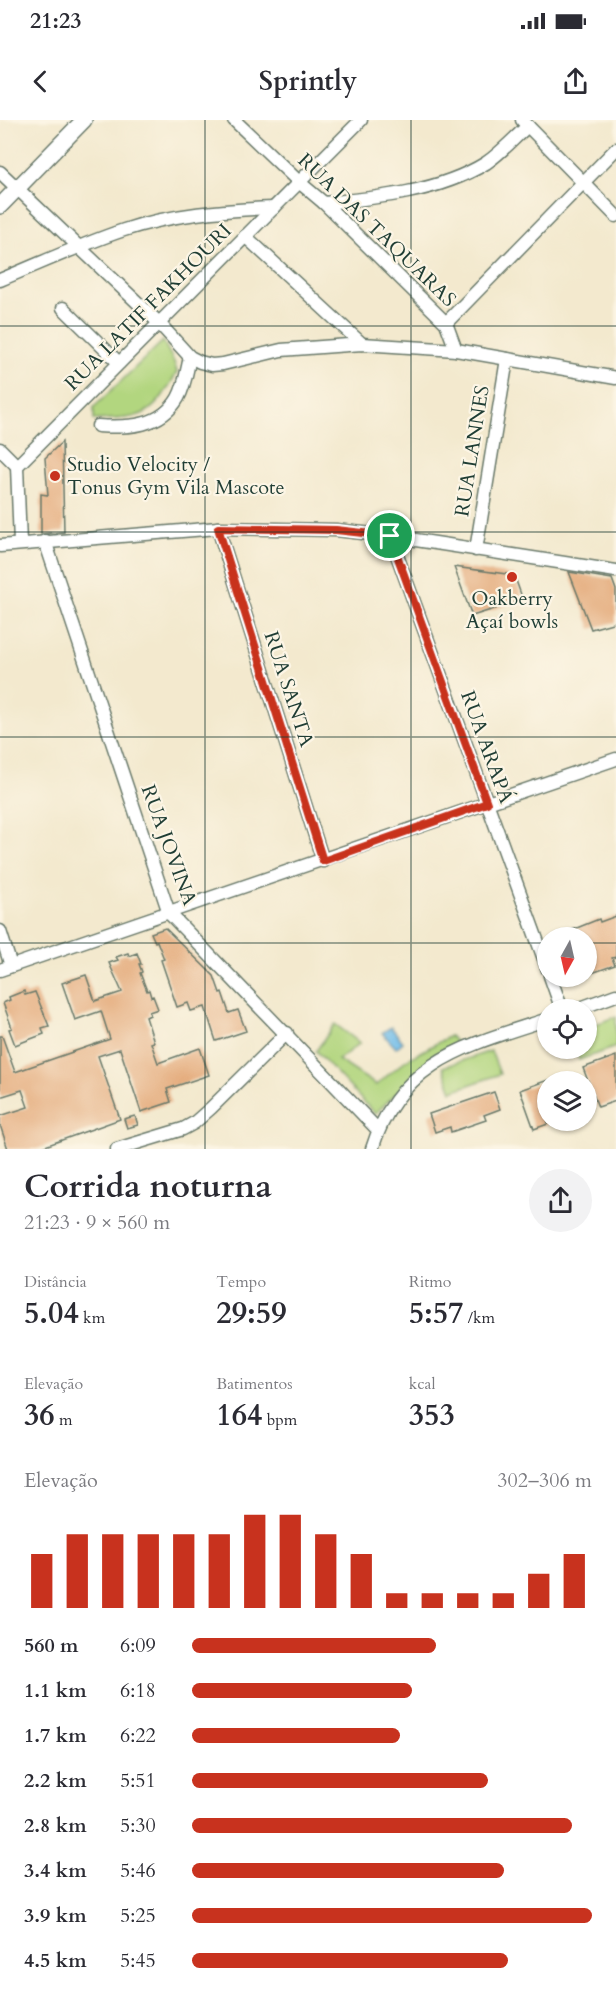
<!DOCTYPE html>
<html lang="pt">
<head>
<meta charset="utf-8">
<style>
	body { margin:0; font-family:Cardo,serif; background:#f2f2f3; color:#2b2b33; height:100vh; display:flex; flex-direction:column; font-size:22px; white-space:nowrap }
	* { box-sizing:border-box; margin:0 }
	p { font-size:20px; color:#7c7c81 }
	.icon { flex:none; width:33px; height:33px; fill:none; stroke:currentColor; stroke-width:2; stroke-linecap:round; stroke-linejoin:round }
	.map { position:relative; height:1029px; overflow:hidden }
	.sheet { display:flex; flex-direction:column; background:#fff; flex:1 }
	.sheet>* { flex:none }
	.needle { width:39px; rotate:188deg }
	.tools { position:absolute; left:537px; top:807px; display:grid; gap:12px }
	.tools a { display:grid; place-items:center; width:60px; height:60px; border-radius:50%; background:#fff; box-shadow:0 2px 4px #0004; font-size:30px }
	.pin { position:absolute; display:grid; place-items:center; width:51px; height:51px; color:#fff; margin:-26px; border:3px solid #fff; border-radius:50%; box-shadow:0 2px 6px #0007 }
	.round { display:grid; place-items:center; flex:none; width:63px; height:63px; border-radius:32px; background:#f2f2f3 }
	.headline { display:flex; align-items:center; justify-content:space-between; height:102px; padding:0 24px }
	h1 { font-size:33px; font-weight:800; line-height:45px }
	.figures { display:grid; grid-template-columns:repeat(3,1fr); gap:9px; height:102px; padding:6px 24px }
	.figures div { display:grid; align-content:center }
	.figures b { font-size:30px; font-weight:800 }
	.figures small { font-size:16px; font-weight:400 }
	.figures p { font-size:16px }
	.chart { height:168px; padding:12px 24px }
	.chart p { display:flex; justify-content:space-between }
	.chart svg { width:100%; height:108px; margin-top:6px; stroke:#c8321e; stroke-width:6 }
	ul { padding:0 24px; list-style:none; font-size:20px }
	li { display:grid; grid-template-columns:96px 72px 1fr; align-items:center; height:45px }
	li i { height:15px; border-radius:8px; background:#c8321e }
	.status { display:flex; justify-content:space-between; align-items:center; height:42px; padding:0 30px; background:#fff; direction:ltr }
	.status svg { height:16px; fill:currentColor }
	header { display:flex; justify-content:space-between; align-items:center; height:78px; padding:0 24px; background:#fff; font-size:27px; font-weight:800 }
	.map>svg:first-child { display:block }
</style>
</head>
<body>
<div class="status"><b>21:23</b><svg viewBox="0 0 49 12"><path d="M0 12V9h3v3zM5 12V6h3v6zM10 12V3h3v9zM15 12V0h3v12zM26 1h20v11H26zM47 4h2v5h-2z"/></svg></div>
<header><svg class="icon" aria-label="back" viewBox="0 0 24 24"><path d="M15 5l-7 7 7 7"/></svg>Sprintly<svg class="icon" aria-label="share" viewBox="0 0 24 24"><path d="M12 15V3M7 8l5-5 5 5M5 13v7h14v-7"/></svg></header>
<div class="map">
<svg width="616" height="1029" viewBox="0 0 616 1029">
	<rect width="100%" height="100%" fill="#fcf5e5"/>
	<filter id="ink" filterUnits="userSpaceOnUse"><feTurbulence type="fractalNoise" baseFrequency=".0167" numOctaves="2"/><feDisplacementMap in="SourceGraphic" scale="12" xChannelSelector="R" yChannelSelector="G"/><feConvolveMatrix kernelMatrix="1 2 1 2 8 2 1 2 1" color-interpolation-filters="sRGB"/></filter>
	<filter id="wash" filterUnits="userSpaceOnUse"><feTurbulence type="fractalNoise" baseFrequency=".008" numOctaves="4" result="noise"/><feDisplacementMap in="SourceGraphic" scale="24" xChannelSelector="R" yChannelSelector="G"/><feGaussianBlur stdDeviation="1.35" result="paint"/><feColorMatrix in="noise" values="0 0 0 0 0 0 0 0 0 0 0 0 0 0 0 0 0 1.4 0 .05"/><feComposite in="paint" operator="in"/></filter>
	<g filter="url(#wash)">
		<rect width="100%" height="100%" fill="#f3e9ce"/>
		<g fill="#b2d67f" stroke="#688a5a" stroke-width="1.5">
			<path d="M163,221L174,242L177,252C152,298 144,298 94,300V287Z"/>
			<path d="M616,897V927L579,940L575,929L586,928L587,907Z"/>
			<path d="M335,904L360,923L338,940L376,965L406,940L450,916L457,924L430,940L375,994L316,931Z"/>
			<path d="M491,931L500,954L452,971L443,947Z"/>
		</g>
		<path fill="#70bce9" stroke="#487c8e" stroke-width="1.5" d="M391,907L403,922L396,928L382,913Z"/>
		<g id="blocks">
			<g fill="#e5ae80">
				<path d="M62,322L64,412L41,414V374L48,375L45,338Z"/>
				<path d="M454,447L514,455L523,480L472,496Z"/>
				<path d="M569,452L612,459L616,470V502L591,509Z"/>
				<path d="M616,796V837L612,838L615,845L586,855V818H552L599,799L600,802Z"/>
				<path d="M165,808L214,856L220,873L222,872L229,893L238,890L246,911L216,921L205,887L191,891L188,883L177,887L161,840L164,839L157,821L155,822L151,813Z"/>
				<path d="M128,833L129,836L137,833L141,844H139L142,852L140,853L147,871L149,870L151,877L153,876L158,889L149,892L150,895L146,897L154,922L151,923L158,943L200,928L209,955L167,969L171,982L141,992L120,929L98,936L120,999L37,1029H8L0,1005V996L28,987L22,970L0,977V916H2L15,952L110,919L101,891L75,900L62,863L86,855L95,881L122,872L109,843L118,840L116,837Z"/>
				<path d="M24,871L25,875L35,872L49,906L42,908L44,914L15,925L9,909L12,908L3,883L10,880L9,877Z"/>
				<path d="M616,936V981L598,987L583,948Z"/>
				<path d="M548,960V1004L534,1009L520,970Z"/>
				<path d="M494,972L500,989L484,995L486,1000L451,1012L450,1007L435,1012L429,994Z"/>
				<path d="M135,996L138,1005L127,1008L124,999Z"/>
			</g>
		</g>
	</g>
	<g filter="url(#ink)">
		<use href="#blocks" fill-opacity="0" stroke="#69796a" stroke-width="1.5"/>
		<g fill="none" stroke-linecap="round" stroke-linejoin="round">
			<g stroke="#69796a" stroke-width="15">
				<g id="minor">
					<path d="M234,0L299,62L324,83L446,203L456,230"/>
					<path d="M522,0L616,96"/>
					<path d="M0,52L159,203L190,237L200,242L212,245L223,244L281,230L362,224L456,230L616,258"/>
					<path d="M324,83C378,78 439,72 486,43C501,33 515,17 528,6"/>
					<path d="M245,116L362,224"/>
					<path d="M0,160C41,143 82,124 124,110C172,94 223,90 274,88"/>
					<path d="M63,188L119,243"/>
					<path d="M446,203L616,29"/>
					<path d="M98,306C128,308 161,307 178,278C185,266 187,250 190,237"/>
					<path d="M0,329L17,346"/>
					<path d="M218,408L323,741"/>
					<path d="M390,416L548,850"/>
					<path d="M45,421L169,793L378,1010"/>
					<path d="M20,423L17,346L361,0"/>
					<path d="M0,426L218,408L336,410L390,416L616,451"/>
					<path d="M476,430L507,239"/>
					<path d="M0,811L11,846"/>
					<path d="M0,850L616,639"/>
					<path d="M550,856L562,890"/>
					<path d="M575,890L616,875"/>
					<path d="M117,1029L183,1009L194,1003L211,988L287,913"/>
					<path d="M372,1029C399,940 469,925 548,899"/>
				</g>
			</g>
			<g stroke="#69796a" stroke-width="18">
				<path id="tertiary" d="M0,86L84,0"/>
			</g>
			<use href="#minor" stroke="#fff" stroke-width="12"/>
			<use href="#tertiary" stroke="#fff" stroke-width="15"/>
		</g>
	</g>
	<g fill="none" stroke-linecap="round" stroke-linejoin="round" filter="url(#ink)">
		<g stroke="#fff" stroke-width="12">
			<path id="route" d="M218,408L336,410L390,416L487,683L323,741Z"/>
		</g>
		<use href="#route" stroke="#c8321e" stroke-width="8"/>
	</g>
	<path fill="none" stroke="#1f3d34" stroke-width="1.5" stroke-opacity="0.55" d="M205,0V1029M411,0V1029M0,206H616M0,412H616M0,617H616M0,823H548M586,823H616"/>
	<g fill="#c8321e" stroke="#fcf5e5" stroke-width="2">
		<circle cx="55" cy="356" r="6"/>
		<circle cx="512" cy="457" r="6"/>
	</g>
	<g text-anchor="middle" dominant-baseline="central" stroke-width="4.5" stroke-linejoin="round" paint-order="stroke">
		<g font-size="20" fill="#1f3d34" stroke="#fcf5e5">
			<text transform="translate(377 110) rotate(44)">RUA DAS TAQUARAS</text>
			<text transform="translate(148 187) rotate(-45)">RUA LATIF FAKHOURI</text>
			<text transform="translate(472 331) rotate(-81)">RUA LANNES</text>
			<text transform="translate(289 569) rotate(72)">RUA SANTA</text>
			<text transform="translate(487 627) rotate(70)">RUA ARAPÁ</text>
			<text transform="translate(169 725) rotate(70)">RUA JOVINA</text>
		</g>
		<g font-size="20" fill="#1f3d34" stroke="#fcf5e5" text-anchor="start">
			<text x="67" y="344">Studio Velocity /<tspan x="67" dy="23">Tonus Gym Vila Mascote</tspan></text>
			<text x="512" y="478" text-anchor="middle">Oakberry<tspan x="512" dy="23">Açaí bowls</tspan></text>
		</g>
	</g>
</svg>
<div class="tools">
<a><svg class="needle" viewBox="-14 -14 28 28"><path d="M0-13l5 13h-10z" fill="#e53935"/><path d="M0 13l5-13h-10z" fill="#7c7c81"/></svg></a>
<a><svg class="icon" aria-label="locate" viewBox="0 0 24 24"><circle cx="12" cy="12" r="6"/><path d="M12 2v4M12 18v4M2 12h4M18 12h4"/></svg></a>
<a><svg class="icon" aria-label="layers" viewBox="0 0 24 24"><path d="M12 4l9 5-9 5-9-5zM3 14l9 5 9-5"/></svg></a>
</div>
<div class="pin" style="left:390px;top:416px;background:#1e9e55"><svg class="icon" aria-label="arrive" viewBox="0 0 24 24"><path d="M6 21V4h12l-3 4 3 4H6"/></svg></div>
</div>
<section class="sheet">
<div class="headline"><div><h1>Corrida noturna</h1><p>21:23 · 9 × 560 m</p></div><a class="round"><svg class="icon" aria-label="share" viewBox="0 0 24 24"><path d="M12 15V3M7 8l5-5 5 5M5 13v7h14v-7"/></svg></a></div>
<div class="figures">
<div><p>Distância</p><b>5.04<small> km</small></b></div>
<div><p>Tempo</p><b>29:59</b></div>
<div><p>Ritmo</p><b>5:57<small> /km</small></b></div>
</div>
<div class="figures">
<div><p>Elevação</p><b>36<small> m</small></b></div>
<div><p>Batimentos</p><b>164<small> bpm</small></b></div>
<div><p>kcal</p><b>353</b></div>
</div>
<div class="chart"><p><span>Elevação</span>302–306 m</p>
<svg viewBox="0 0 160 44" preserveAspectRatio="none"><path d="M5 44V22M15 44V14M25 44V14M35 44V14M45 44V14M55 44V14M65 44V6M75 44V6M85 44V14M95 44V22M105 44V38M115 44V38M125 44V38M135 44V38M145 44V30M155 44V22"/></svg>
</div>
<ul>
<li><b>560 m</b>6:09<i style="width:61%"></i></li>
<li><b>1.1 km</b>6:18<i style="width:55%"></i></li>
<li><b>1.7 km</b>6:22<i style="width:52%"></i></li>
<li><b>2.2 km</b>5:51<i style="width:74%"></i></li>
<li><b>2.8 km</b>5:30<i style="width:95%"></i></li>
<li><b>3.4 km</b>5:46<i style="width:78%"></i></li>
<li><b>3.9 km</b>5:25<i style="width:100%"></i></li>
<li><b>4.5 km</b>5:45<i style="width:79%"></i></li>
</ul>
</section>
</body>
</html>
